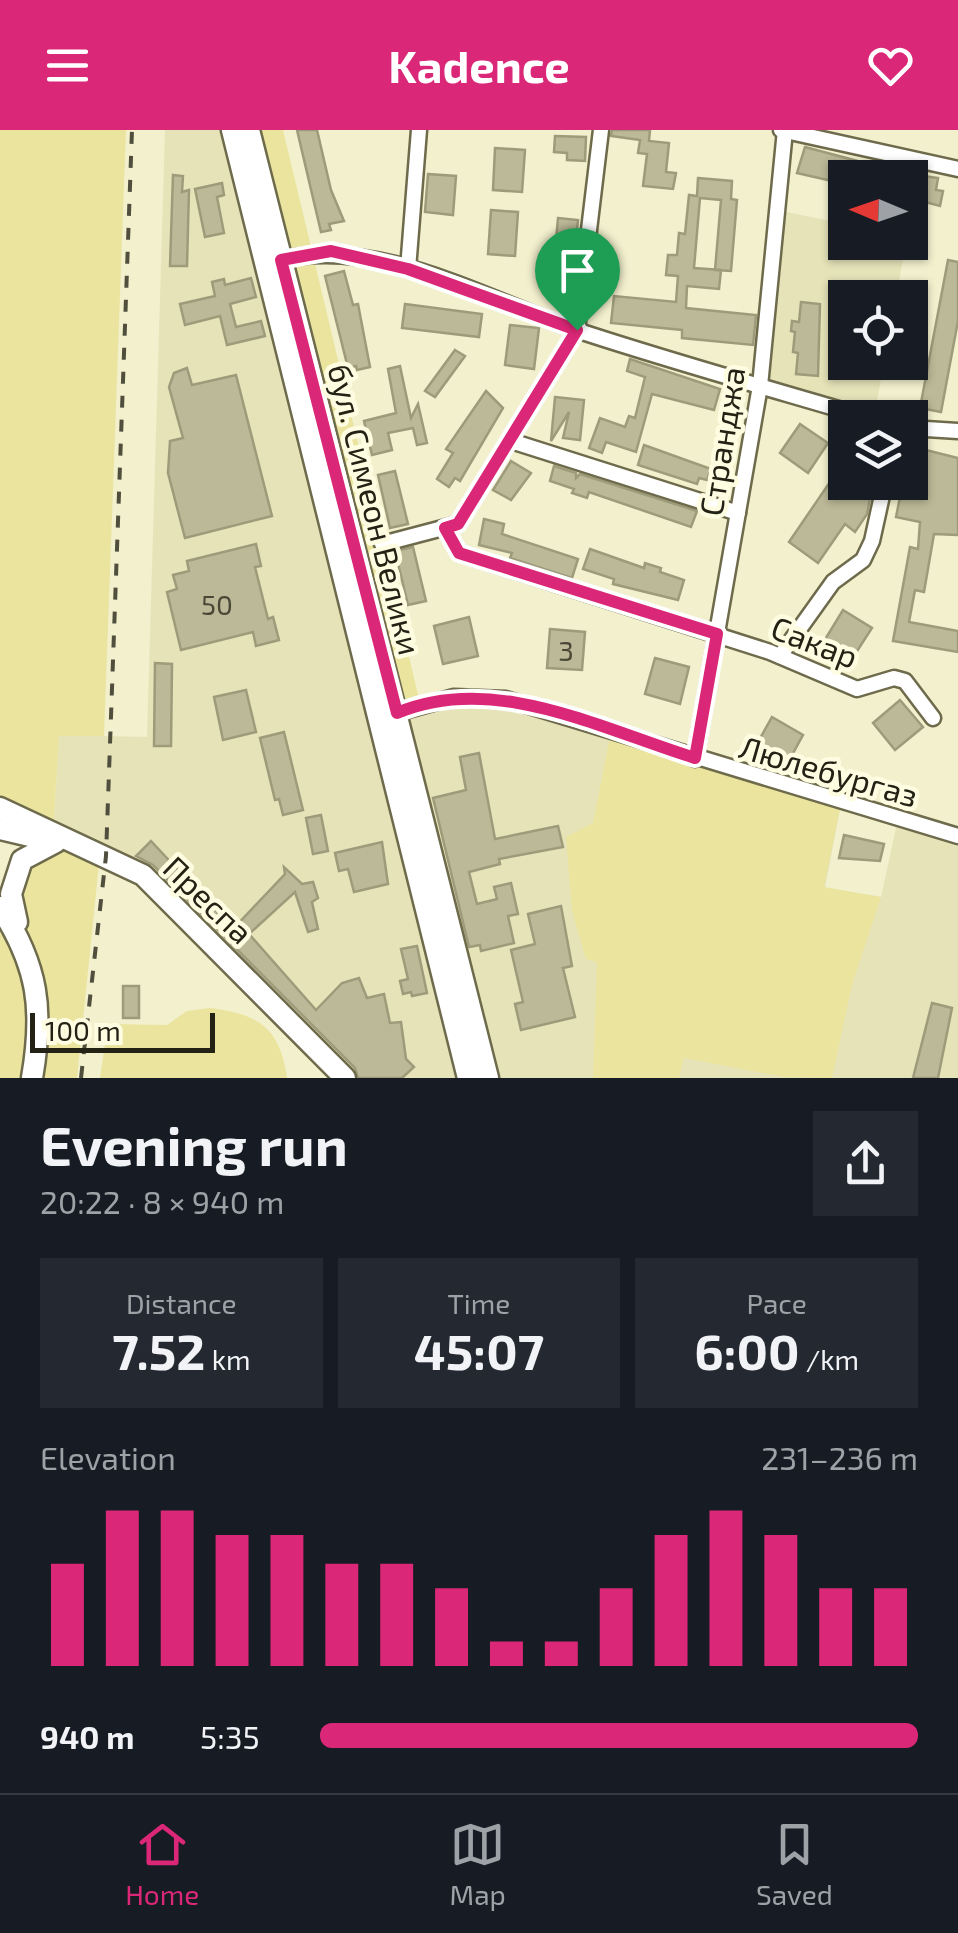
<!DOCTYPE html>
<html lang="en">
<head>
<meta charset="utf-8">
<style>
	body { margin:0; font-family:"Exo 2",sans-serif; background:#242831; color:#f1f3f6; height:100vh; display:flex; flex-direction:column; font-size:38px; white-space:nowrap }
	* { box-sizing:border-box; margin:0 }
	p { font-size:32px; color:#9ea1a6 }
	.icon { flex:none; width:55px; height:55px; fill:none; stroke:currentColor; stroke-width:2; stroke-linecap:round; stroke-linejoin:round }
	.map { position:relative; height:948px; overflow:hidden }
	.panel { display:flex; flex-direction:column; background:#171b24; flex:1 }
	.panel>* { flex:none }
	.needle { width:65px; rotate:272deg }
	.buttons { position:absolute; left:828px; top:30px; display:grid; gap:20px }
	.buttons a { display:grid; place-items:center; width:100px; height:100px; border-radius:0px; background:#171b24; box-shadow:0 2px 8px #0004; font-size:50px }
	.scale { position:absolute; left:30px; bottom:25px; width:185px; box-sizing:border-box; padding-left:10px; border:5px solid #232215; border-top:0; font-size:28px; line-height:35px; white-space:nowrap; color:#232215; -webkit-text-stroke:8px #fffde1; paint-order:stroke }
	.pin { position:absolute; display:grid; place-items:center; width:85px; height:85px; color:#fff; margin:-102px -42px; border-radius:50% 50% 50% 0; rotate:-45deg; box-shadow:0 0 10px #0007 }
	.pin .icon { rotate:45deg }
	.round { display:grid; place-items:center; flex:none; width:105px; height:105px; border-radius:0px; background:#242831 }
	.overview { display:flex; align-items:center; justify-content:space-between; height:170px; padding:0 40px }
	h1 { font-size:55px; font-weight:700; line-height:75px }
	.metrics { display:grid; grid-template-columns:repeat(3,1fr); gap:15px; height:170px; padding:10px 40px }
	.metrics div { display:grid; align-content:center; border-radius:0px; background:#242831; text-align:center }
	.metrics b { font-size:50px; font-weight:700 }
	.metrics small { font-size:28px; font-weight:400 }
	.metrics p { font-size:28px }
	.chart { height:280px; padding:20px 40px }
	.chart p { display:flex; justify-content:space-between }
	.chart svg { width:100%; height:180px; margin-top:10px; stroke:#db2777; stroke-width:6 }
	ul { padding:0 40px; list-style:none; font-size:32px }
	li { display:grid; grid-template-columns:160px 120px 1fr; align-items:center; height:75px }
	li i { height:25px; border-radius:12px; background:#db2777 }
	header { display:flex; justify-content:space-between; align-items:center; height:130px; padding:0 40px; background:#db2777; color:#fff; font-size:45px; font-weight:700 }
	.dock { display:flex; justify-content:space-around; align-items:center; height:140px; border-top:2px solid #363941; background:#171b24; font-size:28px; color:#9ea1a6 }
	.dock a { display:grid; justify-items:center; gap:5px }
	.dock .current { color:#db2777 }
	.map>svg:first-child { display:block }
</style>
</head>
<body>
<header><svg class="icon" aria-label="menu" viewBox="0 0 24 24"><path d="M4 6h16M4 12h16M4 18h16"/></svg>Kadence<svg class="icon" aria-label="heart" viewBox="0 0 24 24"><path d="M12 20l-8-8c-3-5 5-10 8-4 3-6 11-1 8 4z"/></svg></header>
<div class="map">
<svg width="958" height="948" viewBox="0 0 958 948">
	<rect width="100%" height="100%" fill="#f2f0cd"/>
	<g fill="#e6e3b9">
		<path d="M165,0H232L397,583L479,566L841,674L825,758L881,767L898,689L958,706V948H345L143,745L53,703L59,605L147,607Z"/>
		<path d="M777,80L845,94V112L906,113L896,167L845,168V232L884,233L874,287L760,256Z"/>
	</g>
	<g fill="#eae49e">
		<path d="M0,0H126L104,606H59L53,703L100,724L77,948H0V777L13,781L37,719L0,678Z"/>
		<path d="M249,0H283L420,573L397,583Z"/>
		<path d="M611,602L841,674L824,757L881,767L852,855L832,948L784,947L684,928L679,948H593L597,832L586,829L572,781L566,707L593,693Z"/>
		<path d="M210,878C259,884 280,898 287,948H100L108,894L167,895L187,881Z"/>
	</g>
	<g fill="#bcb998" stroke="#9e9b7b" stroke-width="2.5">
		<path d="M297,0H317L331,60L344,91L329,94L331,100L321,102Z"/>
		<path d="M612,0H650L649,11L669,13L666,42L676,43L673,59L643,56L647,24L638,23L640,10L611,6Z"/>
		<path d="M555,6L586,7L585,31L567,30V23L554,22Z"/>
		<path d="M805,17L899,42L898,48H845V54L797,43Z"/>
		<path d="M495,18L525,20L522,62L493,60Z"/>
		<path d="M428,44L456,46L453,85L425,82Z"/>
		<path d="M910,44L938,48L936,60L943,61L940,76L910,68Z"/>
		<path d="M173,45L183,46L182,62L189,60L187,136H170Z"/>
		<path d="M698,48L732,51L731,69L737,70L731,141L715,140L721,70L700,68L694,138L721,140L719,159L687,156L686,178L756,185L753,215L682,208V200L611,193L614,166L676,172L678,146L666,145L668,125H677L679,103L685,104L689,65L697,66Z"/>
		<path d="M222,53L224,65L217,67L224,103L205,107L195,59Z"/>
		<path d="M491,80L518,82L515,126L488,124Z"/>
		<path d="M558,88L578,90L570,168L551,166Z"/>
		<path d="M948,130L958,132V191L941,282L920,278Z"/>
		<path d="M344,141L353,175L358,174L370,237L357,240L356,236L348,238L325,146Z"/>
		<path d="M251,148L256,167L230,174L236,197L261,191L265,206L227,215L220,186L185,195L180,174L215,166L212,152L224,149L225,155Z"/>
		<path d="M801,172L820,174L818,246L796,244L798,223L793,222L795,202L791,201L792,191L799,192Z"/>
		<path d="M405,174L482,184L479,207L402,198Z"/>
		<path d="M510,195L539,198L534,239L505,235Z"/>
		<path d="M455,220L465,226L435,267L425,261Z"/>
		<path d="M630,229L720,259L714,280L652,264L636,322L606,312L602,323L589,318L600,288L625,297L629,286L635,288L645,247L627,241Z"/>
		<path d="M400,236L411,288L418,274L427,313L417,315L413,298L388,303L392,320L372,325L364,291L396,283L388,239Z"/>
		<path d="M187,238L192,255L236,245L272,386L185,408L168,343L170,311L183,308L169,257L174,243Z"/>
		<path d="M486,261L503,278L460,351L455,348L449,357L437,349L453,323L446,319Z"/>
		<path d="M555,267L584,270L580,310L563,308L569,282L551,311Z"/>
		<path d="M800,294L828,313L808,343L780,323Z"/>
		<path d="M644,315L711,339L707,350L699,348L697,354L638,335Z"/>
		<path d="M910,316L958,328V405L934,404L924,462L915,460L909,492L958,501V522L893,511L910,417L918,419L920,392L896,387L903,352H910Z"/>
		<path d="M845,330V352H860L856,359L870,368L867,384L855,402L845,394L818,433L789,412Z"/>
		<path d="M511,331L531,343L511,370L493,360Z"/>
		<path d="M554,336L576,343V348L580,344L697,381L691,397L589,362L587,368L572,363L574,359L550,351Z"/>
		<path d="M395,341L408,394L390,398L378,345Z"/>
		<path d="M484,389L504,394L502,404L578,429L572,448L510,428L512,423L479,415Z"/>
		<path d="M256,414L261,436L255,437L268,489L273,487L279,510L256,516L253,502L181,520L167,462L177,459L173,445L189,441L187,431Z"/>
		<path d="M413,417L426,471L408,475L395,421Z"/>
		<path d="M590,419L644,438L645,433L661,438L660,442L684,450L678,470L613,454L614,449L583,439Z"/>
		<path d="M843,480L872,498L852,529L824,511Z"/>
		<path d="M469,487L478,526L443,534L434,496Z"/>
		<path d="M550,499L585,502L582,540L547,538Z"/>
		<path d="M655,528L689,537L680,574L645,564Z"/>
		<path d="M155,533L172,534L171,616H154Z"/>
		<path d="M246,560L256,602L223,610L214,567Z"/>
		<path d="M900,570L923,597L895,620L873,593Z"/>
		<path d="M772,587L803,605L786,636L754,619Z"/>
		<path d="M284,602L303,680L283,685L279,669L275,670L260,608Z"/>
		<path d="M479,623L495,709L558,696L563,717L499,729L500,734L469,742L477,774L497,769L494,757L511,753L518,784L508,786L514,813L481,821L480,815L469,817L433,668L466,660L460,627Z"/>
		<path d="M321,685L328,721L313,724L306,688Z"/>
		<path d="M844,705L884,714L880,731L839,728Z"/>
		<path d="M151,711L233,799L285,744L284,737L302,754L313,752L318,768L312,772L318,799L308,802L295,762L249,804L316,880L342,853L359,848L367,868L384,864L390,893L401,892L406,929L414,937L402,948H358L355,938L153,735L136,726Z"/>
		<path d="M382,712L388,754L354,762L348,739L339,741L335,723Z"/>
		<path d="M561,776L572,836L563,838L575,887L521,900L515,874L523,872L511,820L535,814L528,784Z"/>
		<path d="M417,816L427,863L412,866L411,862L403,864L400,851L408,849L401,819Z"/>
		<rect x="123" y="856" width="16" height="32"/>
		<path d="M932,873L952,878L938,948H913Z"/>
	</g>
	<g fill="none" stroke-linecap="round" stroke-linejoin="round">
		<g stroke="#6e6b4c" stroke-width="19">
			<g id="street">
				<path d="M781,0L958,39"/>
				<path d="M276,131C376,105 483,168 576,200C673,232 771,259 869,288"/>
				<path d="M408,139L419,0"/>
				<path d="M910,298L958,301"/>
				<path d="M511,311L738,383"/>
				<path d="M445,398L459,423L770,522L857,559L894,548L905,551L933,588"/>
				<path d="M382,414L458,394L577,200L601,0"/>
				<path d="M780,526L833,452L863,430L872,411L885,352"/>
				<path d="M397,583L454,567L506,569L958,706"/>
				<path d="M695,629L760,256L785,0"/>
			</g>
		</g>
		<g stroke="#6e6b4c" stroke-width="25">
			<g id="secondary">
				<path d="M232,0L468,948"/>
				<path d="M249,0L488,948"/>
				<path d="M0,678L143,745L345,948"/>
				<path d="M0,699L47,710"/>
				<path d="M0,777C38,836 44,879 32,948"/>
				<path d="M17,792L11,764L22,730L56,712"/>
			</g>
		</g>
		<use href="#street" stroke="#fff" stroke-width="14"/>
		<use href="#secondary" stroke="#fff" stroke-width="20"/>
		<path stroke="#504f3d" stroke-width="4" stroke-dasharray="12 12" stroke-linecap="butt" d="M81,948L106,726L132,0"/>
	</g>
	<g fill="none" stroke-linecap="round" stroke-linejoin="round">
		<g stroke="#fff" stroke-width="20">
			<path id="route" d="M331,121L408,139L577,200L458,394L445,398L459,423L717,504L695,628C601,599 494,542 397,583L281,130Z"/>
		</g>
		<use href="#route" stroke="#db2777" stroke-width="12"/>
	</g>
	<g text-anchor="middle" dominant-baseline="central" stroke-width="9" stroke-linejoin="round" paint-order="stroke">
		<g font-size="28" fill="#494836">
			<text x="217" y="474">50</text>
			<text x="566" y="520">3</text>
		</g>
		<g font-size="32" fill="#232215" stroke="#fffde1">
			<text transform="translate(721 311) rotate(-81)">Странджа</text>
			<text transform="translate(376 379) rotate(76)">бул. Симеон Велики</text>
			<text transform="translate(815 511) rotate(21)">Сакар</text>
			<text transform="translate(829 640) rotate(16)">Люлебургаз</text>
			<text transform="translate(209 769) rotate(44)">Преспа</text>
		</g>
	</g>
</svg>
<div class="buttons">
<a><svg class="needle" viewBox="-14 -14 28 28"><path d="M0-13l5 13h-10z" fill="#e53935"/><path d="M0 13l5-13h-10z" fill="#9ea1a6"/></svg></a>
<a><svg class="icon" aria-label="locate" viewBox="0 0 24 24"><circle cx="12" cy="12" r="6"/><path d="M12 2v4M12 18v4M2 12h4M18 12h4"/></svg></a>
<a><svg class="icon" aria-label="layers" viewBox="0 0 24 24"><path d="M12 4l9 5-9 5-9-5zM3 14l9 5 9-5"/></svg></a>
</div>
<div class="scale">100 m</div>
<div class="pin" style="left:577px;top:200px;background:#1e9e55"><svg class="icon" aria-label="arrive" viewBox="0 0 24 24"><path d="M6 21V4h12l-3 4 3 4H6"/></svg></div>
</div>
<section class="panel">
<div class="overview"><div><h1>Evening run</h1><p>20:22 · 8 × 940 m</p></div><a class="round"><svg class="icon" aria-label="share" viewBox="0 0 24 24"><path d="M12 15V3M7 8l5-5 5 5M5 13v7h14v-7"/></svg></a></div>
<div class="metrics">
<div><p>Distance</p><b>7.52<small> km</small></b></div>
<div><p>Time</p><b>45:07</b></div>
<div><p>Pace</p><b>6:00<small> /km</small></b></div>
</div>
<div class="chart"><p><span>Elevation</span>231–236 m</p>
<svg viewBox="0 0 160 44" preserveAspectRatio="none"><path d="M5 44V19M15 44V6M25 44V6M35 44V12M45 44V12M55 44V19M65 44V19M75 44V25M85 44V38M95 44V38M105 44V25M115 44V12M125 44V6M135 44V12M145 44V25M155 44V25"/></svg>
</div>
<ul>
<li><b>940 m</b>5:35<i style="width:100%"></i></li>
</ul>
</section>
<nav class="dock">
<a class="current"><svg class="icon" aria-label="home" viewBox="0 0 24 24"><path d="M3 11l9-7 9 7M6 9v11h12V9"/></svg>Home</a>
<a><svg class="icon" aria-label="map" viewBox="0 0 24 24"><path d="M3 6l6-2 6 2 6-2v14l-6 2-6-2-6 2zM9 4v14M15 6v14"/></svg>Map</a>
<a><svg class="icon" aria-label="saved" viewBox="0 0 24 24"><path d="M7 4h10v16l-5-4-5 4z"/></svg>Saved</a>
</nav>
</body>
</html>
